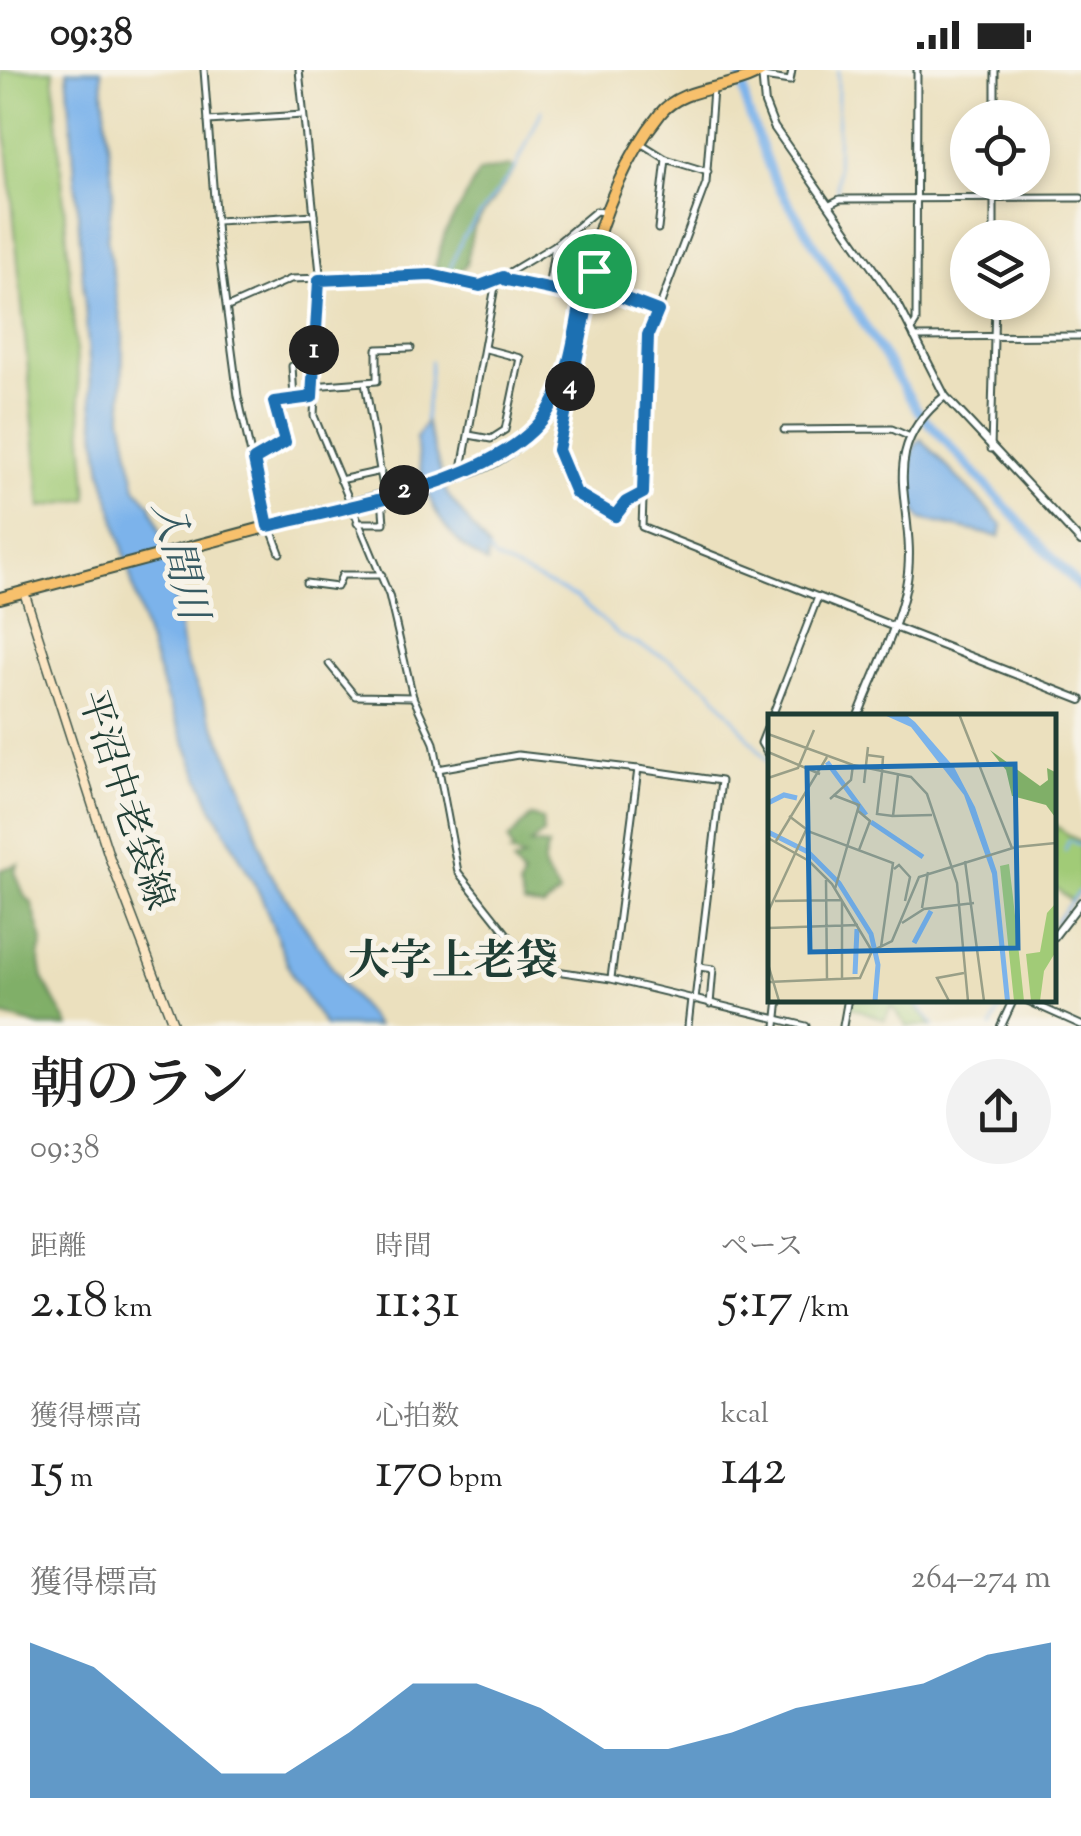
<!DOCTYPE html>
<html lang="ja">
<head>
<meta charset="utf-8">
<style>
	body { margin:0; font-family:"Sorts Mill Goudy","Noto Serif JP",serif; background:#f2f2f2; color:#222; height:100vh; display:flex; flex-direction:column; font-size:38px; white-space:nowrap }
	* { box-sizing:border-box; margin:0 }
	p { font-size:32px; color:#767676 }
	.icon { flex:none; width:55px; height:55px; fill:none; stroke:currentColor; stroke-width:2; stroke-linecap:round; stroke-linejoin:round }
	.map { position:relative; height:956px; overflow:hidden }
	.panel { display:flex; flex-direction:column; background:#fff; flex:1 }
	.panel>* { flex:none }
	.tools { position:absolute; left:950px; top:30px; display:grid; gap:20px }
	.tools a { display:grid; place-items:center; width:100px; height:100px; border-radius:50%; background:#fff; box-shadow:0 5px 15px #0003; font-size:50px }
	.pin { position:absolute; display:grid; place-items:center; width:85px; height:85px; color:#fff; margin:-42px; border:5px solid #fff; border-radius:50%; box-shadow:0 2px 10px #0007 }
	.km { position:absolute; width:50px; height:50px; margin:-25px; border-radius:50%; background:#222; color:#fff; font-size:28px; line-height:50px; text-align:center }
	.round { display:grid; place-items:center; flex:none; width:105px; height:105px; border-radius:52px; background:#f2f2f2 }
	.overview { display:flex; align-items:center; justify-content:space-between; height:170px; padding:0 30px }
	h1 { font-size:55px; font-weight:600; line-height:75px }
	.stats { display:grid; grid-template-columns:repeat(3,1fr); gap:15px; height:170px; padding:10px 30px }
	.stats div { display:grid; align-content:center }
	.stats b { font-size:50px; font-weight:600 }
	.stats small { font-size:28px; font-weight:400 }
	.stats p { font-size:28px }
	.chart { height:280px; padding:20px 30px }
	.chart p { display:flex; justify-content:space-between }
	.chart svg { width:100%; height:180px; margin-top:10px; fill:#1f6fb2; opacity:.7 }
	.status { display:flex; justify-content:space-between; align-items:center; height:70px; padding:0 50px; background:#fff; direction:ltr }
	.status svg { height:28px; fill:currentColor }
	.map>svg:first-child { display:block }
</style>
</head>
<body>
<div class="status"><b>09:38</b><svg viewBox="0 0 49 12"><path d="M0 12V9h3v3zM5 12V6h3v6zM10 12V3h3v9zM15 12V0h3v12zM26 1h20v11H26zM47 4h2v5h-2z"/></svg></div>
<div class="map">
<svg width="1081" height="956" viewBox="0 0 1081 956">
	<rect width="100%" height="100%" fill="#f7f3e8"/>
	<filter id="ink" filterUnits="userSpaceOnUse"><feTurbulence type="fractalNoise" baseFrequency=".01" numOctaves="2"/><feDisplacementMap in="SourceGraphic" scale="20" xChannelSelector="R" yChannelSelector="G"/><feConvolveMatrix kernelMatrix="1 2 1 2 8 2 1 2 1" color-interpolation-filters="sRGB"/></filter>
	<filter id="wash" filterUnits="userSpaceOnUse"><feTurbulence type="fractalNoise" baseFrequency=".0048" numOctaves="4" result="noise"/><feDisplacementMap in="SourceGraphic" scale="40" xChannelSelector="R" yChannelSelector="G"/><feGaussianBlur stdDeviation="2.25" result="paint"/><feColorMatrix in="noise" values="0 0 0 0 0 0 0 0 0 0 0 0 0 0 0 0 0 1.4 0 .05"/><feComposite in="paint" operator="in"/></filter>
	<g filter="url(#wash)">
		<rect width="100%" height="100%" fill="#ebe0be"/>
		<g fill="#a1cb77" stroke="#608456" stroke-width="2.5">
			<path d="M0,0H53L88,429L41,437Z"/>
			<path d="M1054,755L1081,773V820L1072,831L1054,817Z"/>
			<path d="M851,929H911L932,956H907L891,936L885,950L849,936Z"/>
		</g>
		<g fill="#80af68" stroke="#50764e" stroke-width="2.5">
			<path d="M509,96L515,99L473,158L466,195L456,206L435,197L445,163L479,102Z"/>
			<path d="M531,746L542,749L543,764L530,774L548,776C537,807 549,801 559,824L544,837L524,834L519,817L523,807L513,793L524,788L510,783L513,781L508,770Z"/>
			<path d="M19,794L15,802L25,827L31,831L43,871L39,887L43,909L69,956H41L0,945V800Z"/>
		</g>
		<g fill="#7bb3eb" stroke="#4d7890" stroke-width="2.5">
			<path d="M67,0H101L113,120L107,168L123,265L122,347L136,418L151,435L170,490L184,588L243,719L268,800L345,917L377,956H325L293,908L261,826L211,735L166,627L145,561L102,401L93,340Z"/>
			<path d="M426,352L447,424L489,479L487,493C439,466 421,421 416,368Z"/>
			<path d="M921,369L1002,455L1000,467L921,449C908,434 903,384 921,369Z"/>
		</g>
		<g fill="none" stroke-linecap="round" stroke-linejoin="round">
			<g stroke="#7bb3eb" stroke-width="2.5">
				<path d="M837,125L838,0"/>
				<path d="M445,211L463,167L516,97L542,40"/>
				<path d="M425,352L431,291"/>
				<path d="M489,481L495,489L577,528L620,566L668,589L710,619L771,696"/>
				<path d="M1065,781L1069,770L1081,776"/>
				<path d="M1054,853L1081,819"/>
				<path d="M913,928L934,956"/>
				<path d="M992,956L1005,928"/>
			</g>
			<path stroke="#7bb3eb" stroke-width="9" d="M740,0L747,38L773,108L918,341L1081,519"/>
		</g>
	</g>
	<g filter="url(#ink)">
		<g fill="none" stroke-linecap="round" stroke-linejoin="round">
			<g stroke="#3e5549" stroke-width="9">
				<g id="minor">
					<path d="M204,0L217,167L238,326L267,456"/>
					<path d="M299,0L320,203L314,346L389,525L413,627L434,673L458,802L511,869L542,899L611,909L806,956"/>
					<path d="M763,7L790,11L792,0"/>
					<path d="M713,19L706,113L649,265L642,457L818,527L772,646"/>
					<path d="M995,48V0"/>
					<path d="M208,51L303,45"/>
					<path d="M642,74L666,89L708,102"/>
					<path d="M994,112V168"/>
					<path d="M830,134L840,129L1081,128"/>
					<path d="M217,151L314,145"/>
					<path d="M658,159L666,89"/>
					<path d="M590,197L594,201L558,380L576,423L612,445L643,423"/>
					<path d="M503,207L589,227L616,225L658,241"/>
					<path d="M548,219L555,175"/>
					<path d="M228,237L291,209L431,205L488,215L555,175L596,141L603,142"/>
					<path d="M911,260L916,252L917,0"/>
					<path d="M914,267L1081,266"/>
					<path d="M292,296L294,328"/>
					<path d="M365,313L384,423"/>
					<path d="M312,316L377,311V279L411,278"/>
					<path d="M784,360L892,359L908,366"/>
					<path d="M469,365L491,369L505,360L520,288L486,279"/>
					<path d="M991,379L995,232"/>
					<path d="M254,390L285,371L273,332L312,327"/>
					<path d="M461,404L496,211"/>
					<path d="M340,410L381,401"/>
					<path d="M357,453H384L382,428"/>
					<path d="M271,459L280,483"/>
					<path d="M306,513L337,517L342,505H382"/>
					<path d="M329,594L355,626L413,627"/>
					<path d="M771,648L761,673L771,690"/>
					<path d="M438,699L518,685L638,699L611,908"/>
					<path d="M638,699L721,711L695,930"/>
					<path d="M699,897L713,899L710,934"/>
					<path d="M1021,928L1081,955"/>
					<path d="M688,956L691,929"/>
					<path d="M776,956L779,928"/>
					<path d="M843,956L848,928"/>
				</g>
			</g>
			<g stroke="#3e5549" stroke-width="10">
				<g id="tertiary">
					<path d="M762,2L765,34L774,57L899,236L945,326L1081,472"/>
					<path d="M818,527L1081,630"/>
					<path d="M858,646C874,604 897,560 906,516C921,439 870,385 945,326"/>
					<path d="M1054,867L1081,832"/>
					<path d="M1001,956L1014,928"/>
				</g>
			</g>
			<g stroke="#3e5549" stroke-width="11">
				<path id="secondary" d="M24,522L110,789L174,956"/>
			</g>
			<g stroke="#3e5549" stroke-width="14">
				<g id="primary">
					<path d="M364,431C406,419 455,412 494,391C571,350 570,268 590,194C603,143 626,86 660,44C683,14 734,21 763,0"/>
					<path d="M0,528L285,452"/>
				</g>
			</g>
			<use href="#minor" stroke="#fff" stroke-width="5"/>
			<use href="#tertiary" stroke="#fff" stroke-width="6"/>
			<use href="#secondary" stroke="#fce6c4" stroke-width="8"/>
			<use href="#primary" stroke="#f7c06c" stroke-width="10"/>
			<g stroke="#3e5549" stroke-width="14" stroke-linecap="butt">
				<path id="primary-bridge" d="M285,452L364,431"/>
			</g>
			<use href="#primary-bridge" stroke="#f7c06c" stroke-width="10"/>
		</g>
	</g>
	<g fill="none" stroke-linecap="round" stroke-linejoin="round" filter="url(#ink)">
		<g stroke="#fff" stroke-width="20">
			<path id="route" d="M594,201L589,227L582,226L506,210L503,207L480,216L431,205L319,210L312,327L274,332L285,372L254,390L268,456C345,437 503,411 547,343C570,308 574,266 582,226L616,225L658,241L648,265L643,423L626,432L615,446L576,423L558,380L589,227L582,226L589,196L594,201"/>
		</g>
		<use href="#route" stroke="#1f6fb2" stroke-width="12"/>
	</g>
	<g text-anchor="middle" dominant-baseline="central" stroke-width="10" stroke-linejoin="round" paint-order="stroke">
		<g font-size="38" fill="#1f3d34" stroke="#f7f3e8">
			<text transform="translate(123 731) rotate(72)">平沼中老袋線</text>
		</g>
		<g font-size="40" font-style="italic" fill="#365a62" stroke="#f7f3e8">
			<text transform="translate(177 491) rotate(76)">入間川</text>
		</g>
		<g font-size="42" font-weight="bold" fill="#1f3d34" stroke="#f7f3e8">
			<text x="453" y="894">大字上老袋</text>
		</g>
	</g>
	<g transform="translate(768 644)">
		<rect width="288" height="288" fill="#ebe0be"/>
		<path d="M241,150L245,183L256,287H246L232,152ZM287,190V239L276,257L272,287H263L258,240L272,238L279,199Z" fill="#a1cb77"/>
		<path d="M222,36L272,72L280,66L279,54L287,58V103L278,91L244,82L238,56Z" fill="#80af68"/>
		<path d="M114,0H137L147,8L186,53L207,93L229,158L242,287H237L224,160L196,81L143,13Z" fill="#7bb3eb"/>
		<path fill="none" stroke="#7bb3eb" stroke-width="5" d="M59,48L98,101M0,89L16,81L29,84M103,108L155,143M0,118L40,138M40,138L71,169L103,220L110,251L107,287M146,229L163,197M87,260L89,215"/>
		<path fill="none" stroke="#999f87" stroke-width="2.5" d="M191,0L244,134M0,20L85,51L143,63L159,80L189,169L200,287M0,38L52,60M99,41L115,43L114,58M114,58L109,100L125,102M130,61L125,102L164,101M0,64L30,54L46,16M96,69L100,33M65,81L91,91L67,175M62,85L83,66L85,51M89,96L102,107L91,136M21,102L42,118L125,149L113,233M0,124L41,147L64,170L104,237M8,127L59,43M197,147L216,287M126,155L131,151L142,163L137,187M58,166L59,266M7,187L74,186M74,187V264M154,194L160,158M0,198L38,116M134,209L156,195L206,189M0,214L90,211M0,250L11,287M0,268L92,264L104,237L124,227L151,163L248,133L288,129M181,287L169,264L196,259"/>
		<path fill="#1f6fb2" fill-opacity="0.15" stroke="#1f6fb2" stroke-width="5" d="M247,50L250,234L42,238L39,54Z"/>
		<rect width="288" height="288" fill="none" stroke="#1f3d34" stroke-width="5"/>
	</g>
</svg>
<div class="tools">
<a><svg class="icon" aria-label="locate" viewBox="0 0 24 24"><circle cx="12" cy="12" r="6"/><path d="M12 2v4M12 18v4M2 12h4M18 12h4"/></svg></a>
<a><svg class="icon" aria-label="layers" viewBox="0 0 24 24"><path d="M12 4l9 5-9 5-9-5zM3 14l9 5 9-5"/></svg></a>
</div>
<div class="pin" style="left:594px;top:201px;background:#1e9e55"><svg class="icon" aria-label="arrive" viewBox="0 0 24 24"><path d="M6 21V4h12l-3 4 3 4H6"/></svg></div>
<b class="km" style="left:314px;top:280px">1</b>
<b class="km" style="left:404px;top:420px">2</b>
<b class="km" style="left:570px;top:316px">4</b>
</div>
<section class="panel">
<div class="overview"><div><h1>朝のラン</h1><p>09:38</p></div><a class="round"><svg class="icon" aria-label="share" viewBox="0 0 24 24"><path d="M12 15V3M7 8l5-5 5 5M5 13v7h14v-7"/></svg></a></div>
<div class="stats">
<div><p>距離</p><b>2.18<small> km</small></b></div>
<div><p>時間</p><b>11:31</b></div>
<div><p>ペース</p><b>5:17<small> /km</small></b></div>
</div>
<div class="stats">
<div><p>獲得標高</p><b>15<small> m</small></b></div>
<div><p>心拍数</p><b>170<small> bpm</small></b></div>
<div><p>kcal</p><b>142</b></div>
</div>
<div class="chart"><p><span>獲得標高</span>264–274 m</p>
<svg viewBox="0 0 160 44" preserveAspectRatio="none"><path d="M0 44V6L10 12L20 25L30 38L40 38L50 28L60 16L70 16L80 22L90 32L100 32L110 28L120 22L130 19L140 16L150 9L160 6V44z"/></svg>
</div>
</section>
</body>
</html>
